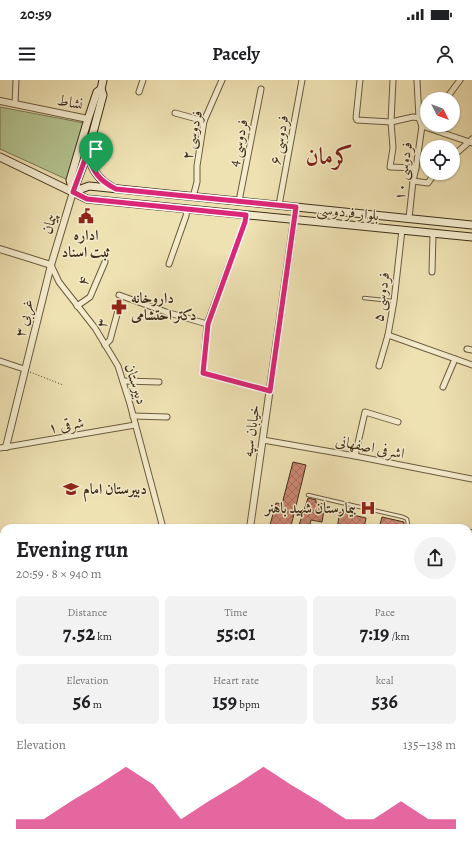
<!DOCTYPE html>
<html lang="en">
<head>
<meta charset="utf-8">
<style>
	body { margin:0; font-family:Alegreya,Amiri,serif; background:#f2f2f2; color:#202124; height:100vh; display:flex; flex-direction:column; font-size:15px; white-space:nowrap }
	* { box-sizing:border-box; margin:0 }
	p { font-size:13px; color:#757577 }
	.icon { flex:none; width:22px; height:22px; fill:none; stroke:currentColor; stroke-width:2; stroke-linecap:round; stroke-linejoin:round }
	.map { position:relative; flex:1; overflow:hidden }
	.side { position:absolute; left:0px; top:444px; width:472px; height:324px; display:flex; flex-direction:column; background:#fff; border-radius:12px 12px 0 0; box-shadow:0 1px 3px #0004 }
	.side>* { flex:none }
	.needle { width:26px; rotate:132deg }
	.fabs { position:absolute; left:420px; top:12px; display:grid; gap:8px }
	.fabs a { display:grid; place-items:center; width:40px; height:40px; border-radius:50%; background:#fff; box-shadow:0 1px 3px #0004; font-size:20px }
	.pin { position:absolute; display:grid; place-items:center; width:34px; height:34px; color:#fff; margin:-41px -17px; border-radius:50% 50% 50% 0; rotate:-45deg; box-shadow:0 0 4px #0007 }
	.pin .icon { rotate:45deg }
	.round { display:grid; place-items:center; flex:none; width:42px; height:42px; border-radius:21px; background:#f2f2f2 }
	.overview { display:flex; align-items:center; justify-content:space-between; height:68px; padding:0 16px }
	h1 { font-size:22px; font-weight:700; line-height:30px }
	.figures { display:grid; grid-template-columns:repeat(3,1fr); gap:6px; height:68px; padding:4px 16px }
	.figures div { display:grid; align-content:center; border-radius:6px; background:#f2f2f2; text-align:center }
	.figures b { font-size:20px; font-weight:700 }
	.figures small { font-size:11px; font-weight:400 }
	.figures p { font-size:11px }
	.chart { height:112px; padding:8px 16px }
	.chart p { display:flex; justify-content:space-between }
	.chart svg { width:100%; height:72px; margin-top:4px; fill:#db2777; opacity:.7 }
	.status { display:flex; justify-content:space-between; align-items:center; height:28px; padding:0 20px; background:#fff; direction:ltr }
	.status svg { height:11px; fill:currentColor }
	header { display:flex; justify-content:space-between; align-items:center; height:52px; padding:0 16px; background:#fff; font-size:18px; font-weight:700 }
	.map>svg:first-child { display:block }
</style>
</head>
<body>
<div class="status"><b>20:59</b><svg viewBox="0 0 49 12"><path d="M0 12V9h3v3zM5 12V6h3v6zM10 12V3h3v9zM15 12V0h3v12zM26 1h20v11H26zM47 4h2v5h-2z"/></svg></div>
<header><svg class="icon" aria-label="menu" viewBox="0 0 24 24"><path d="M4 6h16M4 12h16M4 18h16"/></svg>Pacely<svg class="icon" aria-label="person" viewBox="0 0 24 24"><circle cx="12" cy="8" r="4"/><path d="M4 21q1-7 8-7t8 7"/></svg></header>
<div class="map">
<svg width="472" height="768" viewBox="0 0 472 768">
	<defs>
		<pattern id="building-cross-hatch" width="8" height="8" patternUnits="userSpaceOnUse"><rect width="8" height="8" fill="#cd8772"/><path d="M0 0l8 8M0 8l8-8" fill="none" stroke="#a86f5d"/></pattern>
	</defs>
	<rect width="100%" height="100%" fill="#eee1b2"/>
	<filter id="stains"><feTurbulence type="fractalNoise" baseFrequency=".005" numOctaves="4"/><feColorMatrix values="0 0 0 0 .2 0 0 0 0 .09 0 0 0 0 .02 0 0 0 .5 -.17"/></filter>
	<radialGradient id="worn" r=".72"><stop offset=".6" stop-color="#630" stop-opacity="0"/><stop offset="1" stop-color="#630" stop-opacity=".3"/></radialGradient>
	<path fill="#b4c490" stroke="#7a7954" d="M0,27L84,43L68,100L0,69Z"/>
	<g fill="url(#building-cross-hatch)" stroke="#3f2e19">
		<path d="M293,382L306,385L291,446H289L288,448H275L276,445H270L276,423L282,424Z"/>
		<path d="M308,418L316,420V423L325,424L322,442L311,440L309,448H298Z"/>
		<path d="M340,432L366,438L364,448H337Z"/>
		<path d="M382,437L404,442L403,448H379Z"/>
	</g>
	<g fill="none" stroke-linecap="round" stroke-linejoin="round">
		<g stroke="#6b5b3f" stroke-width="4.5">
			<g id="service">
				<path d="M364,218L393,221"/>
				<path d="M308,415L403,437L407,439L408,444L407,448"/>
			</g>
		</g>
		<g stroke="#6b5b3f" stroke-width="7">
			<g id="minor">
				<path d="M360,0L356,38L357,40L391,42L413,37L419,38L422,46L427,43"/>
				<path d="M393,0L391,42L393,68L390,87L416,88"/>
				<path d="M417,0L419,38"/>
				<path d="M139,12L143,0"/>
				<path d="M446,19L460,0"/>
				<path d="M15,24L16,0"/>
				<path d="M175,33L204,41"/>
				<path d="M453,76L469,62L472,59"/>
				<path d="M413,101L428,103L435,93"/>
				<path d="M193,117L197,102V86L204,41L222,0"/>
				<path d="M239,121L261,9"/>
				<path d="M279,125L302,0"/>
				<path d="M409,138L413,101L416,88L422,46L472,63"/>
				<path d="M169,184L186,136L187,129"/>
				<path d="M51,185L59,202L95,248L118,286L130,324L163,448"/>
				<path d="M432,192L433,154"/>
				<path d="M119,215L166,232L207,244L245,142L246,135"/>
				<path d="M77,226L90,217L105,182"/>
				<path d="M207,244L203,293L270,311"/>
				<path d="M388,255L472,285"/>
				<path d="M105,265L110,260L119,227"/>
				<path d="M467,269L472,270"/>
				<path d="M0,281L24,289"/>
				<path d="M379,286L388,255L394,221L402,150"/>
				<path d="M123,301L159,302"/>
				<path d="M443,307L455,279"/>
				<path d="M133,336L167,337"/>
				<path d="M263,360L355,376L472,399"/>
				<path d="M0,368L135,345"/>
				<path d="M355,376L365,332L398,342"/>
				<path d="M0,669L4,656"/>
			</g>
		</g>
		<g stroke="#6b5b3f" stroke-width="8">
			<g id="tertiary">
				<path d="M0,21L88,39"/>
				<path d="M0,169L51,185"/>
				<path d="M6,367L51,185L73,112"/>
				<path d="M250,448L294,140"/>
				<path d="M468,499L472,453"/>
				<path d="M95,768L96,764"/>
				<path d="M204,768L205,764"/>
			</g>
		</g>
		<g stroke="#3f2e19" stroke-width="9">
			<g id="secondary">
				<path d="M87,75C93,89 97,99 112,107"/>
				<path d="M0,77L87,119L472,157"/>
				<path d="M73,112L89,106L472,145"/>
				<path d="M73,112L70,100L88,39L97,12L101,9L103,0"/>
				<path d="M73,112L87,75L103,15L101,9"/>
				<path d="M0,548H4"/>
				<path d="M0,556L4,557"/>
				<path d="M468,630L472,631"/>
				<path d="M468,638H472"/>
				<path d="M468,646H472"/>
				<path d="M468,653L472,654"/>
			</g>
		</g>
		<path stroke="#3f2e19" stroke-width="1" stroke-dasharray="1 2" stroke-linecap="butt" d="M30,292L63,305"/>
		<use href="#service" stroke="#f4eccd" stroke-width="2.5"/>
		<use href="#minor" stroke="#f4eccd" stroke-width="5"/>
		<use href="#tertiary" stroke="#f4eccd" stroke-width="6"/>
		<use href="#secondary" stroke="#f4eccd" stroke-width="7"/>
	</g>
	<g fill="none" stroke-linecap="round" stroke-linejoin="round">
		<g stroke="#fff" stroke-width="8">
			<path id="route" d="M87,74C94,92 98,100 116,109L296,127L270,311L203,293L208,244L245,142L246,135L87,119L73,112Z"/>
		</g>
		<use href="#route" stroke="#db2777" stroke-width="5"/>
	</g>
	<defs>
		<g id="civic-bare" transform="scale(1.2)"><path d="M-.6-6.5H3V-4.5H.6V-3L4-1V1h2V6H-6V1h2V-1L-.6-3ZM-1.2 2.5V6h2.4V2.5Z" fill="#8f2418" stroke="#f4eccd" stroke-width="2.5" paint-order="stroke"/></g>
		<g id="pharmacy-bare" transform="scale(1.2)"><path d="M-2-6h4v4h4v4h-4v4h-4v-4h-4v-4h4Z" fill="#8f2418" stroke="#f4eccd" stroke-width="2.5" paint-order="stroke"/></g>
		<g id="school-bare" transform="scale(1.2)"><path d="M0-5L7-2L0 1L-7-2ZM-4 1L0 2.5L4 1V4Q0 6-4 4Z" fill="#8f2418" stroke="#f4eccd" stroke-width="2.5" paint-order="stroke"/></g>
		<g id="hospital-bare" transform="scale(1.2)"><path d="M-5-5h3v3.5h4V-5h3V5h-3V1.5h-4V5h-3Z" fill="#8f2418" stroke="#f4eccd" stroke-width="2.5" paint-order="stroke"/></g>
	</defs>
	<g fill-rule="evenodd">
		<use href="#civic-bare" x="86" y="136"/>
		<use href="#pharmacy-bare" x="119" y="227"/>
		<use href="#school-bare" x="71" y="409"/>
		<use href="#hospital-bare" x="368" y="428"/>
	</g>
	<g text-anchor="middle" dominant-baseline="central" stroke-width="3" stroke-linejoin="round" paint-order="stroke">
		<g font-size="15" fill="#3f2e19" stroke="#f4eccd">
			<text transform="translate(70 22) rotate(12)">نشاط</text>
			<text transform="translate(192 55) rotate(-77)">فردوسی ۲</text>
			<text transform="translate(279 60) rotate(-80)">فردوسی ۶</text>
			<text transform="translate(238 63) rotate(-78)">فردوسی 4</text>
			<text transform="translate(403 91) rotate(-82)">فردوسی ۱۰</text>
			<text transform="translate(348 132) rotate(6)">بلوار فردوسی</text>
			<text transform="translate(49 144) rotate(-73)">پیمان</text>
			<text transform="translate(83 201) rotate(-65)">۴</text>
			<text transform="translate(381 217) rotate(-82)">فردوسی ۵</text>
			<text transform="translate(24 238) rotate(-76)">۳ غربی</text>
			<text transform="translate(102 243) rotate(-74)">۳</text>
			<text transform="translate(136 304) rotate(72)">دبیرستان</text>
			<text transform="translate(66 345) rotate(-10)">شرقی ۱</text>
			<text transform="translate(251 351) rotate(-82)">خیابان سپه</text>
			<text transform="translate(370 367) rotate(11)">اشرفی اصفهانی</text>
		</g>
		<g font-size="15" font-weight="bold" fill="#3f2e19" stroke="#f4eccd" text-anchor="start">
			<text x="86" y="155" text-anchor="middle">اداره<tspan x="86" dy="17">ثبت اسناد</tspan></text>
			<text x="131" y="218">داروخانه<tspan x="131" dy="17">دکتر احتشامی</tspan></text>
			<text x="83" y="409">دبیرستان امام</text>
			<text x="356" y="428" text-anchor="end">بیمارستان شهید باهنر</text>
		</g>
		<g font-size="23" font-weight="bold" fill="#7a1f14" stroke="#f4eccd">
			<text x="329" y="76">کرمان</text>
		</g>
	</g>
	<rect width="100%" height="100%" filter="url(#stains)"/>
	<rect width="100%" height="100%" fill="url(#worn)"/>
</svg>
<div class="fabs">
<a><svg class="needle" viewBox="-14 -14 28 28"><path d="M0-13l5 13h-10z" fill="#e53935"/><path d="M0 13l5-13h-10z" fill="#757577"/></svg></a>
<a><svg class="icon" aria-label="locate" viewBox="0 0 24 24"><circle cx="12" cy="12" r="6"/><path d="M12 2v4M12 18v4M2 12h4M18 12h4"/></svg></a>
</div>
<div class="pin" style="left:96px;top:93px;background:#1e9e55"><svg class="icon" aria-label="arrive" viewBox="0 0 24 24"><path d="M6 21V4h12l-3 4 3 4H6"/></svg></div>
<section class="side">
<div class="overview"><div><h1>Evening run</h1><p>20:59 · 8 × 940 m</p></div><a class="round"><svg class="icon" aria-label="share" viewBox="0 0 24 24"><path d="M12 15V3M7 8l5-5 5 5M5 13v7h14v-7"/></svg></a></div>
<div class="figures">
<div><p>Distance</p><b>7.52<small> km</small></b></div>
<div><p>Time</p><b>55:01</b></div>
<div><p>Pace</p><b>7:19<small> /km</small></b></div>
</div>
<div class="figures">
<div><p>Elevation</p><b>56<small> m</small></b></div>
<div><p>Heart rate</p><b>159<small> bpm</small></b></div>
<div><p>kcal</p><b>536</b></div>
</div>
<div class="chart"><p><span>Elevation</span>135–138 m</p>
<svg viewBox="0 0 160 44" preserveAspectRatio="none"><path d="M0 44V38L10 38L20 27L30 17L40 6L50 17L60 38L70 27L80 17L90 6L100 17L110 27L120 38L130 38L140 27L150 38L160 38V44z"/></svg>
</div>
</section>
</div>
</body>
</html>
